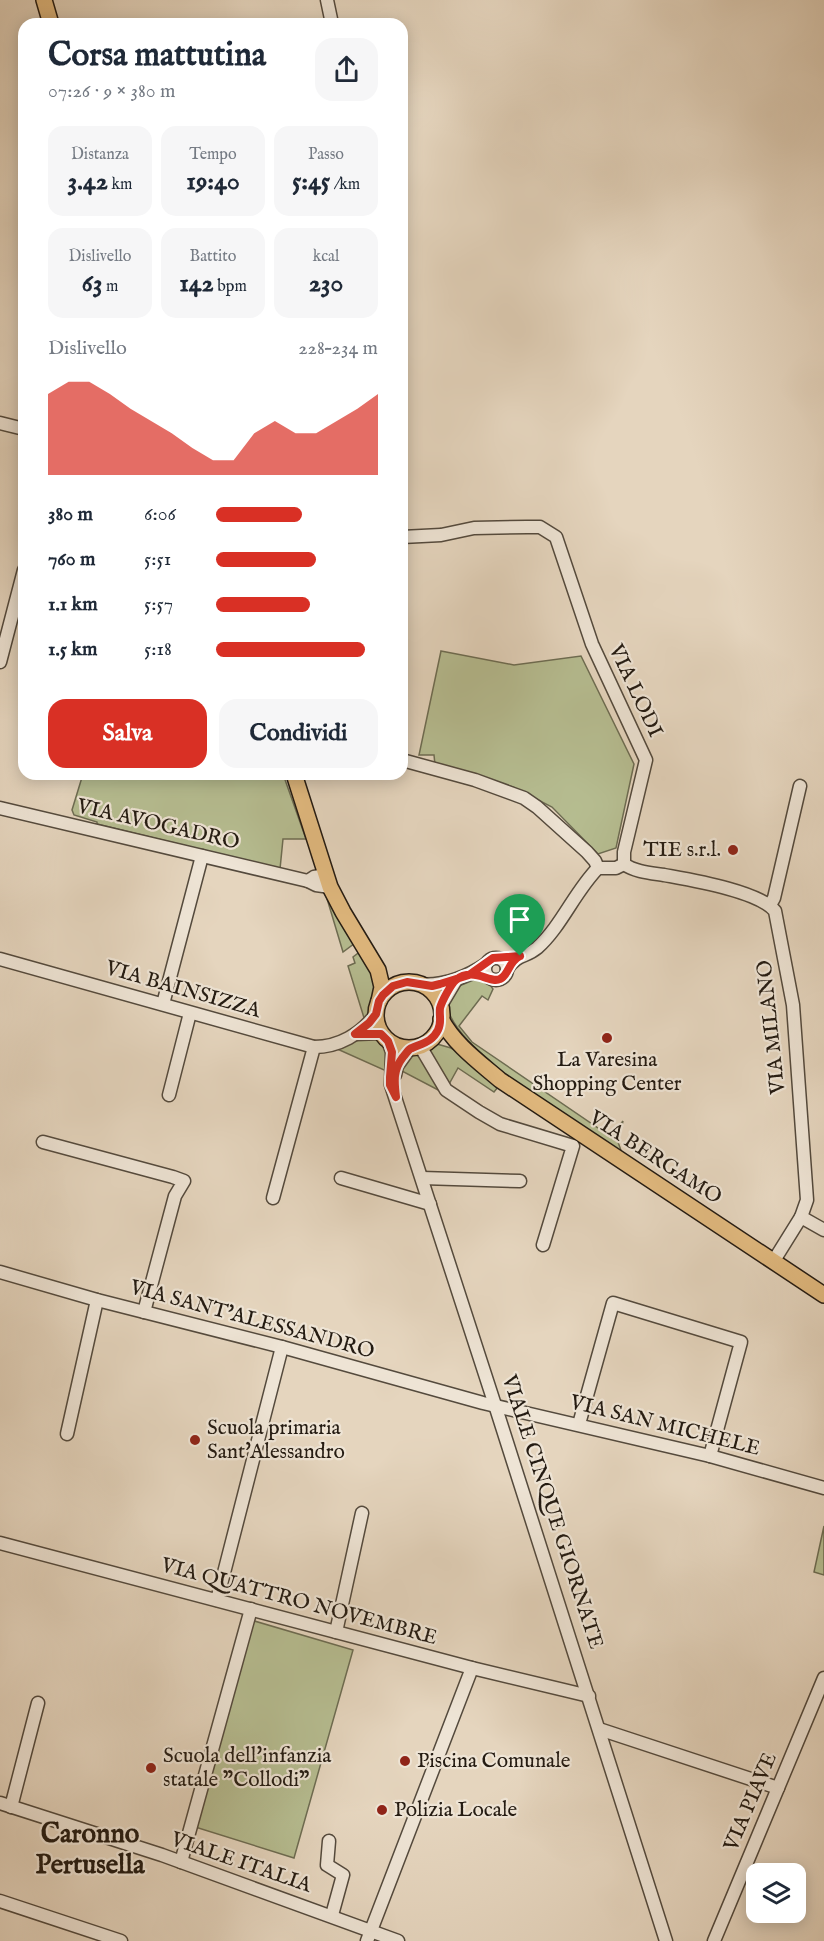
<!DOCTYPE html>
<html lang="it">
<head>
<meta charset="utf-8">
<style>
	body { margin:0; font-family:"IM FELL English",serif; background:#f6f6f7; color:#1f2937; height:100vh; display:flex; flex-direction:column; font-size:22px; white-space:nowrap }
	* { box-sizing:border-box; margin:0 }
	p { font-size:20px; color:#747a83 }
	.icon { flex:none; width:33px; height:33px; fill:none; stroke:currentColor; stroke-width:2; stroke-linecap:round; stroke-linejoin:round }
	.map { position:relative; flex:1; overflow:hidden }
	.drawer { position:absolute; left:18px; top:18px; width:390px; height:762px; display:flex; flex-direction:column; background:#fff; border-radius:18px; box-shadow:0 3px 15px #0003 }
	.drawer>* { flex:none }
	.fabs { position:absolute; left:746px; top:1863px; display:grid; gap:12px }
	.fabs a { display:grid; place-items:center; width:60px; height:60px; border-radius:12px; background:#fff; box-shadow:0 3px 15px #0003; font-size:30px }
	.pin { position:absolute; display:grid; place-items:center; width:51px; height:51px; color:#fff; margin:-62px -26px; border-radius:50% 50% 50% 0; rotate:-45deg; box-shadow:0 0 6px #0007 }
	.pin .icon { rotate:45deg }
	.round { display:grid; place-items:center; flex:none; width:63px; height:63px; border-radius:18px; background:#f6f6f7 }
	.headline { display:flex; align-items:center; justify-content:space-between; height:102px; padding:0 30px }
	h1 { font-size:33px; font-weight:700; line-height:45px }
	.metrics { display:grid; grid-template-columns:repeat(3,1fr); gap:9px; height:102px; padding:6px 30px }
	.metrics div { display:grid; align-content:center; border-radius:15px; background:#f6f6f7; text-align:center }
	.metrics b { font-size:26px; font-weight:700 }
	.metrics small { font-size:16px; font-weight:400 }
	.metrics p { font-size:16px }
	.chart { height:168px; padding:12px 30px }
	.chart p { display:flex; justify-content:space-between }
	.chart svg { width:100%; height:108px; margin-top:6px; fill:#d93025; opacity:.7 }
	.action { display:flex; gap:12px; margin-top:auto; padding:12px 30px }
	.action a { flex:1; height:69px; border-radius:18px; background:#d93025; color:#fff; font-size:24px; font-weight:700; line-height:69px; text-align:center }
	.action a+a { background:#f6f6f7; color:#1f2937 }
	ul { padding:0 30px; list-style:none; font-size:20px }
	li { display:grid; grid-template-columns:96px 72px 1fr; align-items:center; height:45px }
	li i { height:15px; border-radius:8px; background:#d93025 }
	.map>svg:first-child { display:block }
</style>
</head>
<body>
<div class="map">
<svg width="824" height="1941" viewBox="0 0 824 1941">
	<rect width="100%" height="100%" fill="#e5d5be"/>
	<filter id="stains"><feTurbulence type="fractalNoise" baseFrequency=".00333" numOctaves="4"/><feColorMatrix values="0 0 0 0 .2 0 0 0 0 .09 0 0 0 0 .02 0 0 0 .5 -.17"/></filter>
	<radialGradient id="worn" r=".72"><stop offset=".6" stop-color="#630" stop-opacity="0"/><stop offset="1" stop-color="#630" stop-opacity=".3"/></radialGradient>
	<g fill="#b6bd91" stroke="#6d6c52" stroke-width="1.5">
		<path d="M441,651L514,665L581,656L634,764L616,848L598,854L552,807L513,787L435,765L434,755H419Z"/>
		<path d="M83,774H283L306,839H283L280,869L97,824V822L74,815L72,810Z"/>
		<path d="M325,892L355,943L343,952Z"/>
		<path d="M361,951L376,981L369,1015L365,1021L348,966L355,963L353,957Z"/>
		<path d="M476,979L488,982L493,989L488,1000L482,996L459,1026L472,1042L604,1132L613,1133L623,1121L618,1142L623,1156C585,1130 450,1049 447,1004L459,986Z"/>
		<path d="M366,1035L377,1037L388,1050V1068L384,1070L335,1048Z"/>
		<path d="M437,1044L451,1048L458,1052L498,1087L494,1092L458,1068L448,1086L428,1050L433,1045Z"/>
		<path d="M413,1054L419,1056L442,1092L398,1069L402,1062Z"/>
		<path d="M824,1526V1575L814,1572Z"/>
		<path d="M251,1620L353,1650L294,1858L192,1826Z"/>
	</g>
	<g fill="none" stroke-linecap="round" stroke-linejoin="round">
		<g stroke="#544a3d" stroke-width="15">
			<g id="minor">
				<path d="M327,0L331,19"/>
				<path d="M0,423L24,429"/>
				<path d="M402,537L441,535L474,528L527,527H540L556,537L592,644L646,760L624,852V864"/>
				<path d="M0,662L24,570"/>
				<path d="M402,760L475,780L524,798L537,807L587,852L595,861L598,868"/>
				<path d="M0,808L308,881"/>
				<path d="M624,864C635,872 651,873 664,875C691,880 759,891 775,911L793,1005L807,1200L801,1217L773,1262"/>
				<path d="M326,875L314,877L308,881L316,885L330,887"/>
				<path d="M770,905L774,898L800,786"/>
				<circle cx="496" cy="969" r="11"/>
				<path d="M0,959L314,1047C339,1047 361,1034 376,1014"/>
				<path d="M507,969C518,953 525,958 537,948C561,927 575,891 598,868H616L624,864"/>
				<path d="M417,984C443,987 465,978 486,964"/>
				<path d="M163,1004L202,856"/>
				<path d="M440,1007L456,980"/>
				<path d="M356,1034L381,1033"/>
				<path d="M388,1041L392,1052L391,1085L495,1405L666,1941"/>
				<path d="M420,1046L446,1090L479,1112L500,1124L573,1146L543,1245"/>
				<path d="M395,1075L397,1066L410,1048"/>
				<path d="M169,1095L190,1013"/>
				<path d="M43,1142L173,1177L184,1181L175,1196L144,1312"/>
				<path d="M341,1178L430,1204"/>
				<path d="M422,1178L520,1181"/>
				<path d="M273,1198L314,1047"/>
				<path d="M801,1217L824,1230"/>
				<path d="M0,1272L97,1300L282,1347L483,1403L710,1456L824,1488"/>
				<path d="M579,1424L613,1303L741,1342L710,1456"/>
				<path d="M67,1434L97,1300"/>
				<path d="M0,1543L472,1668L589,1696"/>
				<path d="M217,1600L282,1347"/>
				<path d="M336,1632L362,1513"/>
				<path d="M599,1729L778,1788"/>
				<path d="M0,1803L162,1855L398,1941"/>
				<path d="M11,1807L38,1703"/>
				<path d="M329,1841L327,1865L343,1875L332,1915"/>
				<path d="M181,1862L251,1609"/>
				<path d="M0,1901L121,1941"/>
				<path d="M367,1941L472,1668"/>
				<path d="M714,1941L824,1678"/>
			</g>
		</g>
		<g stroke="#241b12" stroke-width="18">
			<g id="major">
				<path d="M44,0L51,24"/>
				<path d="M294,774L330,887L343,912L378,970L382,987L379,1001"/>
				<circle cx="409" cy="1015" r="33"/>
				<path d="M441,1019C454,1044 479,1062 500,1080L824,1295"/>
			</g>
		</g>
		<use href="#minor" stroke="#eee4d5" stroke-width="12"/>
		<use href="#major" stroke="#e2ba7f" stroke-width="15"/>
	</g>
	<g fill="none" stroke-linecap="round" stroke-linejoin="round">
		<g stroke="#fff" stroke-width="12">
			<path id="route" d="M520,956L493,958L469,975L440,984L432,986L407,982L393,986L383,995L379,1001L376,1014L369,1023L355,1034H381L388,1041L392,1052L390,1077V1085L396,1097C394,1081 393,1070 403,1057C406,1054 408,1049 412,1048C423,1043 432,1042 438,1030C442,1022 439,1016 440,1008C442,1001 451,984 456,980C473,966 490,984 500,979C509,975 508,962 520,956"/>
		</g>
		<use href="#route" stroke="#d93025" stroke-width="8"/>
	</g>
	<g fill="#8f2418" stroke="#eee4d5" stroke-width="2">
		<circle cx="733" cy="850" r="6"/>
		<circle cx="607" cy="1038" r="6"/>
		<circle cx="195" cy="1440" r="6"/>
		<circle cx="405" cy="1761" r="6"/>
		<circle cx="151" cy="1768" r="6"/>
		<circle cx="382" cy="1810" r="6"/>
	</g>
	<g text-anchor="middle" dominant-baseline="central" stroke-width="4.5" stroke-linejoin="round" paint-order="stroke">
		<g font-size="21" fill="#241b12" stroke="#eee4d5">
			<text transform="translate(635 691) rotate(65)">VIA LODI</text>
			<text transform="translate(158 825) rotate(13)">VIA AVOGADRO</text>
			<text transform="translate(183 990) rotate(16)">VIA BAINSIZZA</text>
			<text transform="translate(772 1027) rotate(-96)">VIA MILANO</text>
			<text transform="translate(655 1158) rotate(33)">VIA BERGAMO</text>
			<text transform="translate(252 1320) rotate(15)">VIA SANT'ALESSANDRO</text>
			<text transform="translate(665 1426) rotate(14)">VIA SAN MICHELE</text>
			<text transform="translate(552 1512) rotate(72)">VIALE CINQUE GIORNATE</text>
			<text transform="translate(299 1602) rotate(15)">VIA QUATTRO NOVEMBRE</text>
			<text transform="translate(751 1802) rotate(-67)">VIA PIAVE</text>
			<text transform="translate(241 1863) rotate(19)">VIALE ITALIA</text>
		</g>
		<g font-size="21" fill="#241b12" stroke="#eee4d5" text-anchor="start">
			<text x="721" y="850" text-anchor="end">TIE s.r.l.</text>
			<text x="607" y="1060" text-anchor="middle">La Varesina<tspan x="607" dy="24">Shopping Center</tspan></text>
			<text x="207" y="1428">Scuola primaria<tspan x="207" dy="24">Sant'Alessandro</tspan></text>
			<text x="163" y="1756">Scuola dell'infanzia<tspan x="163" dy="24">statale "Collodi"</tspan></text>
			<text x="417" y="1761">Piscina Comunale</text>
			<text x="394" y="1810">Polizia Locale</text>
		</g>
		<g font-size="27" font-weight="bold" fill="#241b12" stroke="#eee4d5">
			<text x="90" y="1835">Caronno<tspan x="90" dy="31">Pertusella</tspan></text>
		</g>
	</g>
	<rect width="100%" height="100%" filter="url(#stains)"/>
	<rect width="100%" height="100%" fill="url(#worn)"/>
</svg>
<div class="fabs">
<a><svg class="icon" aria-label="layers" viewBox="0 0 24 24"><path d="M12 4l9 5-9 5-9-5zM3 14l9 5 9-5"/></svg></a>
</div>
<div class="pin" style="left:520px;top:956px;background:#1e9e55"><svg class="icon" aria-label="arrive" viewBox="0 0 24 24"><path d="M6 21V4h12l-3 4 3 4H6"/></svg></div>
<section class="drawer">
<div class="headline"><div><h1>Corsa mattutina</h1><p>07:26 · 9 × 380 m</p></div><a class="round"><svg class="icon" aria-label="share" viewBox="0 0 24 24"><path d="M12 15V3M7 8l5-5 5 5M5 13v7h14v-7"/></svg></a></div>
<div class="metrics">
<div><p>Distanza</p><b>3.42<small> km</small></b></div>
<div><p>Tempo</p><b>19:40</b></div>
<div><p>Passo</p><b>5:45<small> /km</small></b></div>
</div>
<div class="metrics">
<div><p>Dislivello</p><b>63<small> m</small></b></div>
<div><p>Battito</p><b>142<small> bpm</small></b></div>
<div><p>kcal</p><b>230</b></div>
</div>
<div class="chart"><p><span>Dislivello</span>228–234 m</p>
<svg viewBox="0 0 160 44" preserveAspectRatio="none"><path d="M0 44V11L10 6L20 6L30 11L40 17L50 22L60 27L70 33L80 38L90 38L100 27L110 22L120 27L130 27L140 22L150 17L160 11V44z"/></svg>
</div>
<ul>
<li><b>380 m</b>6:06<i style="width:53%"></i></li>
<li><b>760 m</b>5:51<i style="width:62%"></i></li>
<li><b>1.1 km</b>5:57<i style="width:58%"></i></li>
<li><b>1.5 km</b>5:18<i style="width:92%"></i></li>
</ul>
<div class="action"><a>Salva</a><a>Condividi</a></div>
</section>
</div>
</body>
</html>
